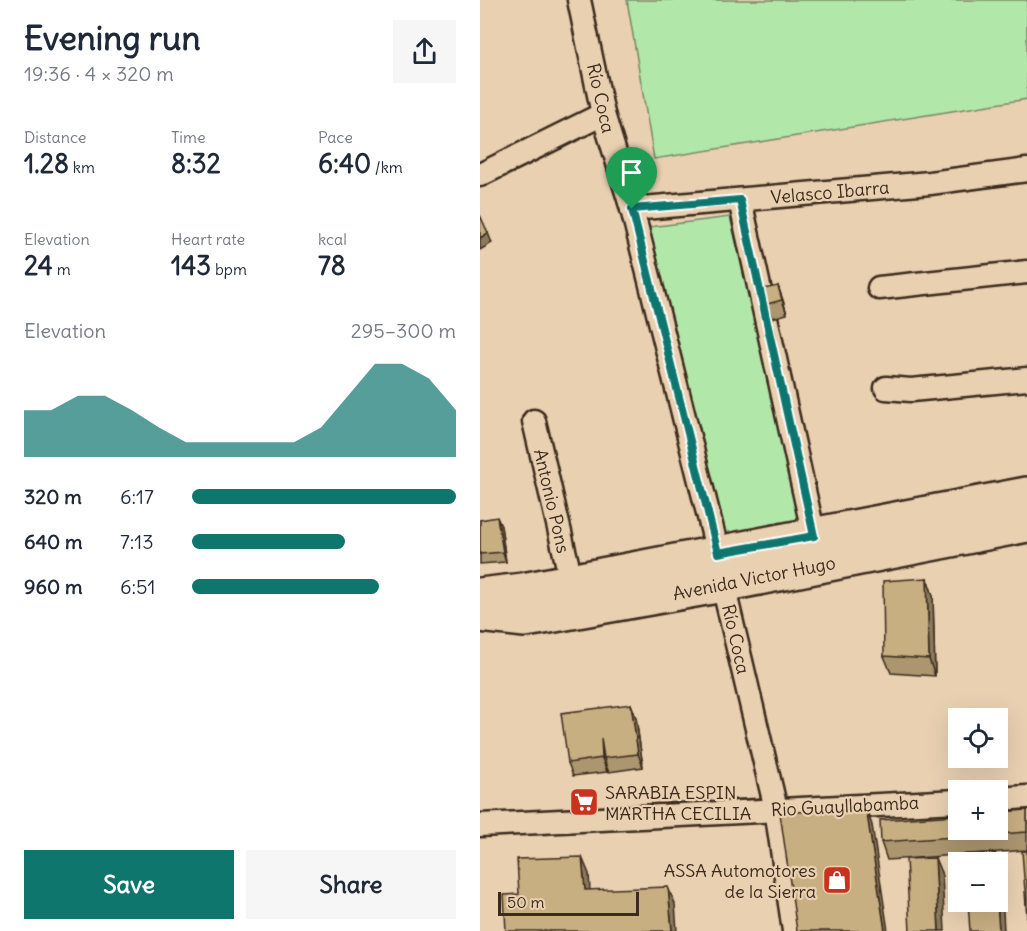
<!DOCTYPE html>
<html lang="en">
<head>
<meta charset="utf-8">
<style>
	body { margin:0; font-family:Delius,sans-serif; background:#f6f6f7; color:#1f2937; height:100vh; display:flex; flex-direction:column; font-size:22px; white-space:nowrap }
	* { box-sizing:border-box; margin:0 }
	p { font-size:20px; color:#747a83 }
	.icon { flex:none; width:33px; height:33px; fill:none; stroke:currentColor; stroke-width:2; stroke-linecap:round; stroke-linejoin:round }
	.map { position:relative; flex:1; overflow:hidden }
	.details { display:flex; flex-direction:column; background:#fff; width:480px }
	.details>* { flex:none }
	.fabs { position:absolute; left:468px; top:708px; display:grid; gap:12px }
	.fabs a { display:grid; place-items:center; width:60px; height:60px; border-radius:0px; background:#fff; box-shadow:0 6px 24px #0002; font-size:30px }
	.scale { position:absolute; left:18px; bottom:15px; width:141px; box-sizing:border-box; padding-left:6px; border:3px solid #3b2a1e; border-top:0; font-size:16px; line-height:21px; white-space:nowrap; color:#3b2a1e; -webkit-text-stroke:4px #e9d0b1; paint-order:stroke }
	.pin { position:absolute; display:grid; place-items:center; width:51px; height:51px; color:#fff; margin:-62px -26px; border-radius:50% 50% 50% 0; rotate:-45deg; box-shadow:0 0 6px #0007 }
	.pin .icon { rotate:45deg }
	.round { display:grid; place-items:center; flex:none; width:63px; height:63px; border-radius:0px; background:#f6f6f7 }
	.summary { display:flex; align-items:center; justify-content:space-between; height:102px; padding:0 24px }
	h1 { font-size:33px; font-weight:800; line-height:45px }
	.figures { display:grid; grid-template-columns:repeat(3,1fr); gap:9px; height:102px; padding:6px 24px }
	.figures div { display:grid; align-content:center }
	.figures b { font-size:26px; font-weight:800 }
	.figures small { font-size:16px; font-weight:400 }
	.figures p { font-size:16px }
	.chart { height:168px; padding:12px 24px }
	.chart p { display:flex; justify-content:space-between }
	.chart svg { width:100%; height:108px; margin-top:6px; fill:#0f766e; opacity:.7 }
	.button { display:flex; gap:12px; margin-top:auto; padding:12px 24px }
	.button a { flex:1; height:69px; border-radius:0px; background:#0f766e; color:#fff; font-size:24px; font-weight:800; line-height:69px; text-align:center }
	.button a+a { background:#f6f6f7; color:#1f2937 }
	ul { padding:0 24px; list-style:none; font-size:20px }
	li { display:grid; grid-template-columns:96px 72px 1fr; align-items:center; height:45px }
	li i { height:15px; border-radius:8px; background:#0f766e }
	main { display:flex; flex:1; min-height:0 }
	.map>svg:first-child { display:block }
</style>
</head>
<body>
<main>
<section class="details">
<div class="summary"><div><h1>Evening run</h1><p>19:36 · 4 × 320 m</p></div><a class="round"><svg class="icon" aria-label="share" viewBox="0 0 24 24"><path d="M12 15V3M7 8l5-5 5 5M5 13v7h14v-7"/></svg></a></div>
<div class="figures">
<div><p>Distance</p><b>1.28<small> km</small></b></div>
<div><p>Time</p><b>8:32</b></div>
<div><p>Pace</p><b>6:40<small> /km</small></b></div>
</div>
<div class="figures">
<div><p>Elevation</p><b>24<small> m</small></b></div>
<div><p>Heart rate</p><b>143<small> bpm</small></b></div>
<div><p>kcal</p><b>78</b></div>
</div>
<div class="chart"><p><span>Elevation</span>295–300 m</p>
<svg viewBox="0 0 160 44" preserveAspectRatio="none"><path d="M0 44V25L10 25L20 19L30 19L40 25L50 32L60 38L70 38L80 38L90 38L100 38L110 32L120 19L130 6L140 6L150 12L160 25V44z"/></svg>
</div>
<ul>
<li><b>320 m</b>6:17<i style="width:100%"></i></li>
<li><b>640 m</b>7:13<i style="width:58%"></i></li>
<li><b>960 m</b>6:51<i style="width:71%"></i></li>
</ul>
<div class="button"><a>Save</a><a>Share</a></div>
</section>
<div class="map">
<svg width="547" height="931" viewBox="0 0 547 931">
	<rect width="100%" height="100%" fill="#e9d0b1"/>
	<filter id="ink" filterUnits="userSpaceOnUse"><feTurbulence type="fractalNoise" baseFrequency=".0167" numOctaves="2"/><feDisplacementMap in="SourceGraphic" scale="12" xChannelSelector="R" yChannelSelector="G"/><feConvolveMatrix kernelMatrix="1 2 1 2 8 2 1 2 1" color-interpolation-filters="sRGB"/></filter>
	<g filter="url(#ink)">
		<g fill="#b2e7aa" stroke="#768864" stroke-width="1.5">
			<path d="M147,0H547V99L174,159Z"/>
			<path d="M250,217L325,525L241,545L162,228Z"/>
		</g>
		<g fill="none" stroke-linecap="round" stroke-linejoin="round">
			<g stroke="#3b2a1e" stroke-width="27">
				<g id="street">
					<path d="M99,0L123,114L152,209L238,553L243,585L296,809L314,931"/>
					<path d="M0,175L123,114"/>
					<path d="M260,200L334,536"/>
					<path d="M152,209L450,183L547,170"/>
					<path d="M399,288L547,272"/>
					<path d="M406,388L431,390L547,379"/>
					<path d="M54,421L91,580"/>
					<path d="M518,799L547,797"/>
					<path d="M0,825L478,801"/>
				</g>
			</g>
			<g stroke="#3b2a1e" stroke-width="38">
				<g id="primary">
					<path d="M0,595L43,590L547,494"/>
					<path d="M0,615L45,620L58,618L243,585L547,525"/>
				</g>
			</g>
			<use href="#street" stroke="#e9d0b1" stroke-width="22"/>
			<use href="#primary" stroke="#e9d0b1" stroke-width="33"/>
		</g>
		<g fill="#ab9670" stroke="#3b2a1e" stroke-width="1.5">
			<path d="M298,286L307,314L292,318L287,304Z"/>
			<path d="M0,520L21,526L26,562L0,564Z"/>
			<path d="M447,578L453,596L455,676L411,673L404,656Z"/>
			<path d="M151,704L156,718L163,767L129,772L127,768V772L93,776L88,763Z"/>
			<path d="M547,810V850L407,860L401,842Z"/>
		</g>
		<g fill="#8b7a5b" stroke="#3b2a1e" stroke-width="1.5">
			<path d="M8,233L12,243L0,250V238Z"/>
			<path d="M298,286L303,300L307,314L302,300Z"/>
			<path d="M17,517L21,526L26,562L23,552Z"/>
			<path d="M447,578L453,596L455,676L449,659Z"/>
			<path d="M151,704L156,718L163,767L158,754Z"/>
			<path d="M121,738L124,758L127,768V772L122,758Z"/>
			<path d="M386,808L392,825L408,931H405Z"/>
			<path d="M515,853L521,870L524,931H519L517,902L518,862H515Z"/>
			<path d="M102,857L109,874L111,907L105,890Z"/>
			<path d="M455,858L462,875L465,931H459Z"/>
			<path d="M188,887L195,904L197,931H192Z"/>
		</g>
		<g fill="#c7af82" stroke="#3b2a1e" stroke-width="1.5">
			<path d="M0,215L8,233L0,238Z"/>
			<path d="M298,286L302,300L287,304L283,289Z"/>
			<path d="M17,517L23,552L0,554V520Z"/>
			<path d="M447,578L449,659L404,656L403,581Z"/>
			<path d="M151,704L158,754L124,758L121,738L122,758L88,763L81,713Z"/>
			<path d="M386,808L405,931H317L300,813Z"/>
			<path d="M547,810V832L401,842L400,820L478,815V830H518V812Z"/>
			<path d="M542,851H547V919Z"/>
			<path d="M515,853V862H486V854Z"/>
			<path d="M102,857L105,890L188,887L192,931H26L24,895L39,894L37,859Z"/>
			<path d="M455,858L459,931H430L426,859Z"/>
			<path d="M488,902H517L519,931H490Z"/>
		</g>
	</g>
	<g fill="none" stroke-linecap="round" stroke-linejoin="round" filter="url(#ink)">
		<g stroke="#fff" stroke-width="12">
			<path id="route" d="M260,200L334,536L238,553L152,209Z"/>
		</g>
		<use href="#route" stroke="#0f766e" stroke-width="8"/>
	</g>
	<defs>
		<g id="supermarket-square" transform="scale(1.5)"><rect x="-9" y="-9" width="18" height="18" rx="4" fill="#c8321e" stroke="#e9d0b1"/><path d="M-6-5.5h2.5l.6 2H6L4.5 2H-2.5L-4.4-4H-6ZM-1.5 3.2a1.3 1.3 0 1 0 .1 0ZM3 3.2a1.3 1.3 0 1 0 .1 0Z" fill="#fff"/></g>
		<g id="shop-square" transform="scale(1.5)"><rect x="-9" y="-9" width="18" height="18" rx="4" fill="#c8321e" stroke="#e9d0b1"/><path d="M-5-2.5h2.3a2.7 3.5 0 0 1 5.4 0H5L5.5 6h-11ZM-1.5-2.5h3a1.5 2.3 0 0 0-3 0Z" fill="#fff"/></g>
	</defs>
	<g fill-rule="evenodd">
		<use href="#supermarket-square" x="104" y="802"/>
		<use href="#shop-square" x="357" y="880"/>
	</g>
	<g text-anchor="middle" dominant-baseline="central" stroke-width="4.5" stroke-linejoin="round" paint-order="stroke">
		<g font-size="18" fill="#3b2a1e" stroke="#e9d0b1">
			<text transform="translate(121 98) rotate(77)">Río Coca</text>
			<text transform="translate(350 192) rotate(-5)">Velasco Ibarra</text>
			<text transform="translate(72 501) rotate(77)">Antonio Pons</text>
			<text transform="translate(274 578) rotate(-11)">Avenida Victor Hugo</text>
			<text transform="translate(256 639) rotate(77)">Río Coca</text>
			<text transform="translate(365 806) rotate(-3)">Rio Guayllabamba</text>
		</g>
		<g font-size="18" fill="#3b2a1e" stroke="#e9d0b1" text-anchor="start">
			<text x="125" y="792">SARABIA ESPIN<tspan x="125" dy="21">MARTHA CECILIA</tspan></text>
			<text x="336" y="870" text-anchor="end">ASSA Automotores<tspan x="336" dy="21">de la Sierra</tspan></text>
		</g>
	</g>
</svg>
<div class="fabs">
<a><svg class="icon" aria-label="locate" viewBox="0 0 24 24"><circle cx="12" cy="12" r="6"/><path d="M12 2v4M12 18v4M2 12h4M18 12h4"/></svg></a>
<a>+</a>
<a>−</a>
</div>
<div class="scale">50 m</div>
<div class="pin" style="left:152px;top:209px;background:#1e9e55"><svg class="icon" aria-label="arrive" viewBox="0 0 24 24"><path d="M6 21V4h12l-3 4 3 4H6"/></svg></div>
</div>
</main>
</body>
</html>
